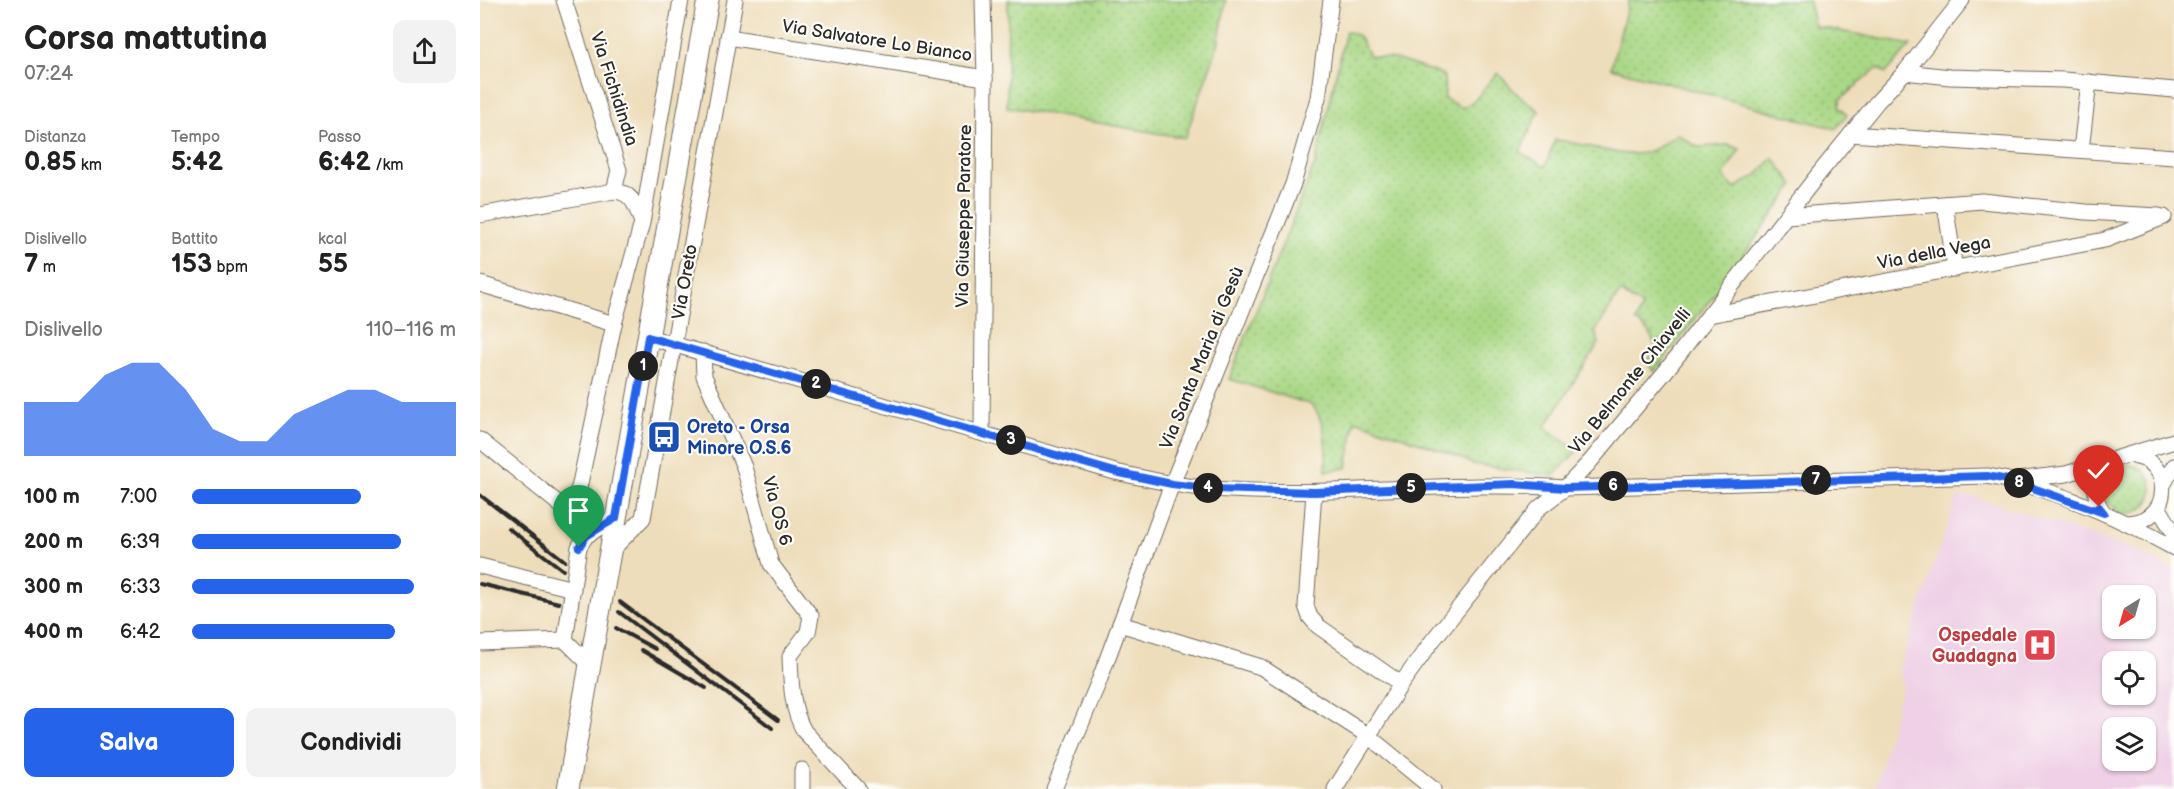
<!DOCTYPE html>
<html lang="it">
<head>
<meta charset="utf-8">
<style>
	body { margin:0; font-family:"Balsamiq Sans",sans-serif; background:#f2f2f2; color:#222; height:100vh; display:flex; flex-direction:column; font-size:22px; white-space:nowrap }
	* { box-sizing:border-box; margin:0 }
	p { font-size:20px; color:#767676 }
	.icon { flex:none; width:33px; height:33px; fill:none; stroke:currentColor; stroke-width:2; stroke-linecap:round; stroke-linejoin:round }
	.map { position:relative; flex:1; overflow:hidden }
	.panel { display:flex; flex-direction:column; background:#fff; width:480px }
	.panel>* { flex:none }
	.needle { width:39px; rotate:217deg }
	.fabs { position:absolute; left:1622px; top:585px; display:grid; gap:12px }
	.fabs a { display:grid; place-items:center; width:54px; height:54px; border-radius:12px; background:#fff; box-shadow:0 2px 4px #0004; font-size:30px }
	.pin { position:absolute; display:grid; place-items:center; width:51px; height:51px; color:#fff; margin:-62px -26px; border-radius:50% 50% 50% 0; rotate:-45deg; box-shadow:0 0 6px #0007 }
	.pin .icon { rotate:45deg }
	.km { position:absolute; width:30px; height:30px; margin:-15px; border-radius:50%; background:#222; color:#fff; font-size:16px; line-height:30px; text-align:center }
	.round { display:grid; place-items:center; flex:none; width:63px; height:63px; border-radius:12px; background:#f2f2f2 }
	.overview { display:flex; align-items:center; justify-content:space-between; height:102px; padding:0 24px }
	h1 { font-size:33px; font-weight:700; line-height:45px }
	.metrics { display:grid; grid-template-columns:repeat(3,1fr); gap:9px; height:102px; padding:6px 24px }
	.metrics div { display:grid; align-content:center }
	.metrics b { font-size:26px; font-weight:700 }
	.metrics small { font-size:16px; font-weight:400 }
	.metrics p { font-size:16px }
	.chart { height:168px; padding:12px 24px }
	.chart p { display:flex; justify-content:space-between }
	.chart svg { width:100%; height:108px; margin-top:6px; fill:#2563eb; opacity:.7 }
	.primary-button { display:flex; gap:12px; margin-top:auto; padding:12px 24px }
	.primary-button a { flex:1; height:69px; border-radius:12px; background:#2563eb; color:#fff; font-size:24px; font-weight:700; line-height:69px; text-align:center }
	.primary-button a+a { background:#f2f2f2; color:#222 }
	ul { padding:0 24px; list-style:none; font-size:20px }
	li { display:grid; grid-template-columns:96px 72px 1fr; align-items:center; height:45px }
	li i { height:15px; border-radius:8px; background:#2563eb }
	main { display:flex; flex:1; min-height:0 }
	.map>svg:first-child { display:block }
</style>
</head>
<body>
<main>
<section class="panel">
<div class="overview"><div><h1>Corsa mattutina</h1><p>07:24</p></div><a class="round"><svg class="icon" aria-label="share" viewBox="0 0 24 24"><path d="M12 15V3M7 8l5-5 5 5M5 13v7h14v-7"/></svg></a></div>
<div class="metrics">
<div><p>Distanza</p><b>0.85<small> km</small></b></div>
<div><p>Tempo</p><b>5:42</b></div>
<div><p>Passo</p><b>6:42<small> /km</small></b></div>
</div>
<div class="metrics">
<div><p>Dislivello</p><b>7<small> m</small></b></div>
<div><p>Battito</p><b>153<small> bpm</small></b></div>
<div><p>kcal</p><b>55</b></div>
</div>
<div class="chart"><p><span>Dislivello</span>110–116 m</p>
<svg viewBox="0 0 160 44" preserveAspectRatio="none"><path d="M0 44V22L10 22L20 22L30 11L40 6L50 6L60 17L70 33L80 38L90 38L100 27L110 22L120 17L130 17L140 22L150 22L160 22V44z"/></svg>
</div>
<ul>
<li><b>100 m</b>7:00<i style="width:64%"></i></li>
<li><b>200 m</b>6:39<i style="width:79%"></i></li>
<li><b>300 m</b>6:33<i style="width:84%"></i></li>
<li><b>400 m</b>6:42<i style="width:77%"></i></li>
</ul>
<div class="primary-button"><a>Salva</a><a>Condividi</a></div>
</section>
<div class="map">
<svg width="1694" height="789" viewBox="0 0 1694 789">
	<defs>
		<pattern id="grass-dots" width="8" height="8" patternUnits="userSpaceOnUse" patternTransform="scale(1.5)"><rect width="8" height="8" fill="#aad886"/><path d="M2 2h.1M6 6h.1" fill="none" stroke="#92ba74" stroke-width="1.8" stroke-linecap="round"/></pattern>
	</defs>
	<rect width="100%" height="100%" fill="#fdfcf7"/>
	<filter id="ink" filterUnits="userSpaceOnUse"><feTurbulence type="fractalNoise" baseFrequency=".0167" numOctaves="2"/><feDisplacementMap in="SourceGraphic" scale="12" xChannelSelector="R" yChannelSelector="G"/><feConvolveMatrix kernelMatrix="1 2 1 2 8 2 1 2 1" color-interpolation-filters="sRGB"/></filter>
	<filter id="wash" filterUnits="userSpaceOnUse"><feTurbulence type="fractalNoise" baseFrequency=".008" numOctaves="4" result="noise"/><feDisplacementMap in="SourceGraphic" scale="24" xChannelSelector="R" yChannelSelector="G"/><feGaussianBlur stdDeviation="1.35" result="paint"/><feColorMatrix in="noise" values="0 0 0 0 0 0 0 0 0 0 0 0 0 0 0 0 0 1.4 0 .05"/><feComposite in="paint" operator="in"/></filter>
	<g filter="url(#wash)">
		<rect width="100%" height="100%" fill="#eeddba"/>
		<path fill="#efd0e6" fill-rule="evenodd" d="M1491,496L1644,546L1694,569V789H1395L1422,687L1420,665L1477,497ZM1632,596H1665V628H1632ZM1632,662H1665V694H1632ZM1632,728H1665V760H1632Z"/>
		<g fill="url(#grass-dots)" stroke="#6a8258" stroke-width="1.5">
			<path d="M528,0H746L738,45L705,138L527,107Z"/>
			<path d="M1149,0H1328L1335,26L1431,45L1406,73L1397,68L1361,99L1359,107L1367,115L1356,129L1131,68Z"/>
			<path d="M866,31L879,36L889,56L915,59L964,75L965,99L982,108C1001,99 1003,86 1018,73L1036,93L1059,111L1040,152L1065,167L1075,140C1104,142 1136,158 1164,153C1175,151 1188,140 1197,134L1217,147L1249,145L1260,149L1243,176L1254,188L1275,177L1293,158L1314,185L1235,294L1174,372L1167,362L1176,347L1169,332L1156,321L1162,306L1140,292L1115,332L1119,343L1065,427L1097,451L1073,476L992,464L975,455L875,420L867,468L846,471C847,450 846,421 832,405L749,379L836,161Z"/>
			<circle cx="1648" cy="489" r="24"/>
		</g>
	</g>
	<g filter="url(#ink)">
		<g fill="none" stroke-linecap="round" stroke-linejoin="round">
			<g stroke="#6f695d" stroke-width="17">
				<g id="street">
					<path d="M84,0L139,170L134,191"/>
					<path d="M248,37L505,78"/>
					<path d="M1425,72L1470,77L1584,80L1694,90"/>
					<path d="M1371,134L1694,157"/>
					<path d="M1601,150L1609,82"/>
					<path d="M1465,204L1475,269"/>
					<path d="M0,215L134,191C152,192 156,206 161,220"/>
					<path d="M1306,216L1502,201L1606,212L1679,216"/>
					<path d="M0,284L134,324"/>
					<path d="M1229,315L1625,240L1684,217"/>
					<path d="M168,337L635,472C668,479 701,487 734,489C851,498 968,480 1085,488L1507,476C1572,487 1636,516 1694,548"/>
					<path d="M223,352L224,376L264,467L291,564L331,616L328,632L310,656C311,682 311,708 324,731L378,789"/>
					<path d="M502,432L505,78L503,0"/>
					<path d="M0,440L84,508L99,528L112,532"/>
					<path d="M1536,480L1586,474L1694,441"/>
					<path d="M1683,485L1694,466"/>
					<path d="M834,492L826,606L830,617L838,626L921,684"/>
					<path d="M1678,507L1694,533"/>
					<path d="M84,508L93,499L99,488L134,324L162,223L201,0"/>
					<path d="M1624,513C1609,494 1616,477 1629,461"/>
					<path d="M1646,523C1654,522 1661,522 1668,517C1687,505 1688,474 1668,461C1663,458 1656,457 1650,455"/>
					<path d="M130,552L163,518L255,0"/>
					<path d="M0,566L93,589"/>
					<path d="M640,624L781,667L887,735L953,789"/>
					<path d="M0,643L85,640"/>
					<path d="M110,665L85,640L99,547L106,536L136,517"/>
					<path d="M322,770V789"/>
					<path d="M574,789L619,681L692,484L813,184L838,98L851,0"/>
					<path d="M855,789L921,684L953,640L1059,508L1085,488L1109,463L1185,372L1337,176L1397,102L1425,72L1482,0"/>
				</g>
			</g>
			<g stroke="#6f695d" stroke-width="23">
				<path id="secondary" d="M88,789L228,0"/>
			</g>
			<use href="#street" stroke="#fff" stroke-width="15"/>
			<use href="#secondary" stroke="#fff" stroke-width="21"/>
			<g stroke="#2b2b2b" stroke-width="4">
				<path d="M0,495L85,561"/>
				<path d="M28,528L83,570"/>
				<path d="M0,584L79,603"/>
				<path d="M140,602L298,720"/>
				<path d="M139,612L292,728"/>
				<path d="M136,628L175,649"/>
				<path d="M161,650L226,688"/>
			</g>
		</g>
	</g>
	<g fill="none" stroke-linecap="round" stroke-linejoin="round" filter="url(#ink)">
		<g stroke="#fff" stroke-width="12">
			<path id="route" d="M99,547L106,536L136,518L168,337L635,472L692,484L734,489L834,492L1034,484L1085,488L1507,476L1533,481L1624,513L1619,507"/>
		</g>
		<use href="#route" stroke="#2563eb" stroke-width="8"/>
	</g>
	<defs>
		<g id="bus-square" transform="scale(1.725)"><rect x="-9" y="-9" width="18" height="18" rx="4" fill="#1a4fb4" stroke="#fdfcf7"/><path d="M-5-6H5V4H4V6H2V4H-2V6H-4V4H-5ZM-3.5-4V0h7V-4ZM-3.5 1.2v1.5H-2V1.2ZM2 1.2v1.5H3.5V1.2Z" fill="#fff"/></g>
		<g id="hospital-square" transform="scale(1.725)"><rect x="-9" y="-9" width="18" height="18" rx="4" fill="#e0444e" stroke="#fdfcf7"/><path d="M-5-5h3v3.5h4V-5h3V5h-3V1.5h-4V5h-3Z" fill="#fff"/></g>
	</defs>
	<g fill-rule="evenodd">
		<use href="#bus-square" x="184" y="437"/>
		<use href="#hospital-square" x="1560" y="645"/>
	</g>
	<g text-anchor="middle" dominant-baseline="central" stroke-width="4.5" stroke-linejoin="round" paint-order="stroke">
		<g font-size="18" fill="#2b2b2b" stroke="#fdfcf7">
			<text transform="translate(397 41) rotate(9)">Via Salvatore Lo Bianco</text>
			<text transform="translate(134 89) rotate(72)">Via Fichidindia</text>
			<text transform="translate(484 216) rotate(-89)">Via Giuseppe Paratore</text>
			<text transform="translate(1454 253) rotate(-11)">Via della Vega</text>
			<text transform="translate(205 282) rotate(-80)">Via Oreto</text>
			<text transform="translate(722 358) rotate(-68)">Via Santa Maria di Gesù</text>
			<text transform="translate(1150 381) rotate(-51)">Via Belmonte Chiavelli</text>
			<text transform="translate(297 511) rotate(75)">Via OS 6</text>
		</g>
		<g font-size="18" font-weight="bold" fill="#164399" stroke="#fdfcf7" text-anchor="start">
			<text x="207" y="427">Oreto - Orsa<tspan x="207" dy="21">Minore O.S.6</tspan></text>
		</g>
		<g font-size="18" font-weight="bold" fill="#be3a42" stroke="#fdfcf7" text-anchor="end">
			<text x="1537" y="635">Ospedale<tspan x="1537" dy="21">Guadagna</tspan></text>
		</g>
	</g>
</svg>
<div class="fabs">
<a><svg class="needle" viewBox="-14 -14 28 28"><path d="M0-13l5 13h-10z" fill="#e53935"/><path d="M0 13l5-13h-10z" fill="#767676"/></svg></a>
<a><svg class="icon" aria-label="locate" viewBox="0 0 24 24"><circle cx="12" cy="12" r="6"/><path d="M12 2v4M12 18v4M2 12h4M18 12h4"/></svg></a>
<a><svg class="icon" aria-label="layers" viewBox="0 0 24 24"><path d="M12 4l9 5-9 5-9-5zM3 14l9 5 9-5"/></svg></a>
</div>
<div class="pin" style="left:99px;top:547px;background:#1e9e55"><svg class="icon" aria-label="arrive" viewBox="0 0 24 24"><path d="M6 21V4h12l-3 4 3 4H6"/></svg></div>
<div class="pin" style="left:1619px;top:507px;background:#d93025"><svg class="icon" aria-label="check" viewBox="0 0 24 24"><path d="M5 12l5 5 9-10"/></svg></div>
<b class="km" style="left:163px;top:366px">1</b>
<b class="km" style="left:336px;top:384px">2</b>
<b class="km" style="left:531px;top:440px">3</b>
<b class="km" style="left:728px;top:488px">4</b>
<b class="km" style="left:931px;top:488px">5</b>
<b class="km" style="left:1133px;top:486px">6</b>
<b class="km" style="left:1336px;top:480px">7</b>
<b class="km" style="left:1539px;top:483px">8</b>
</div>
</main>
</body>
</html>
